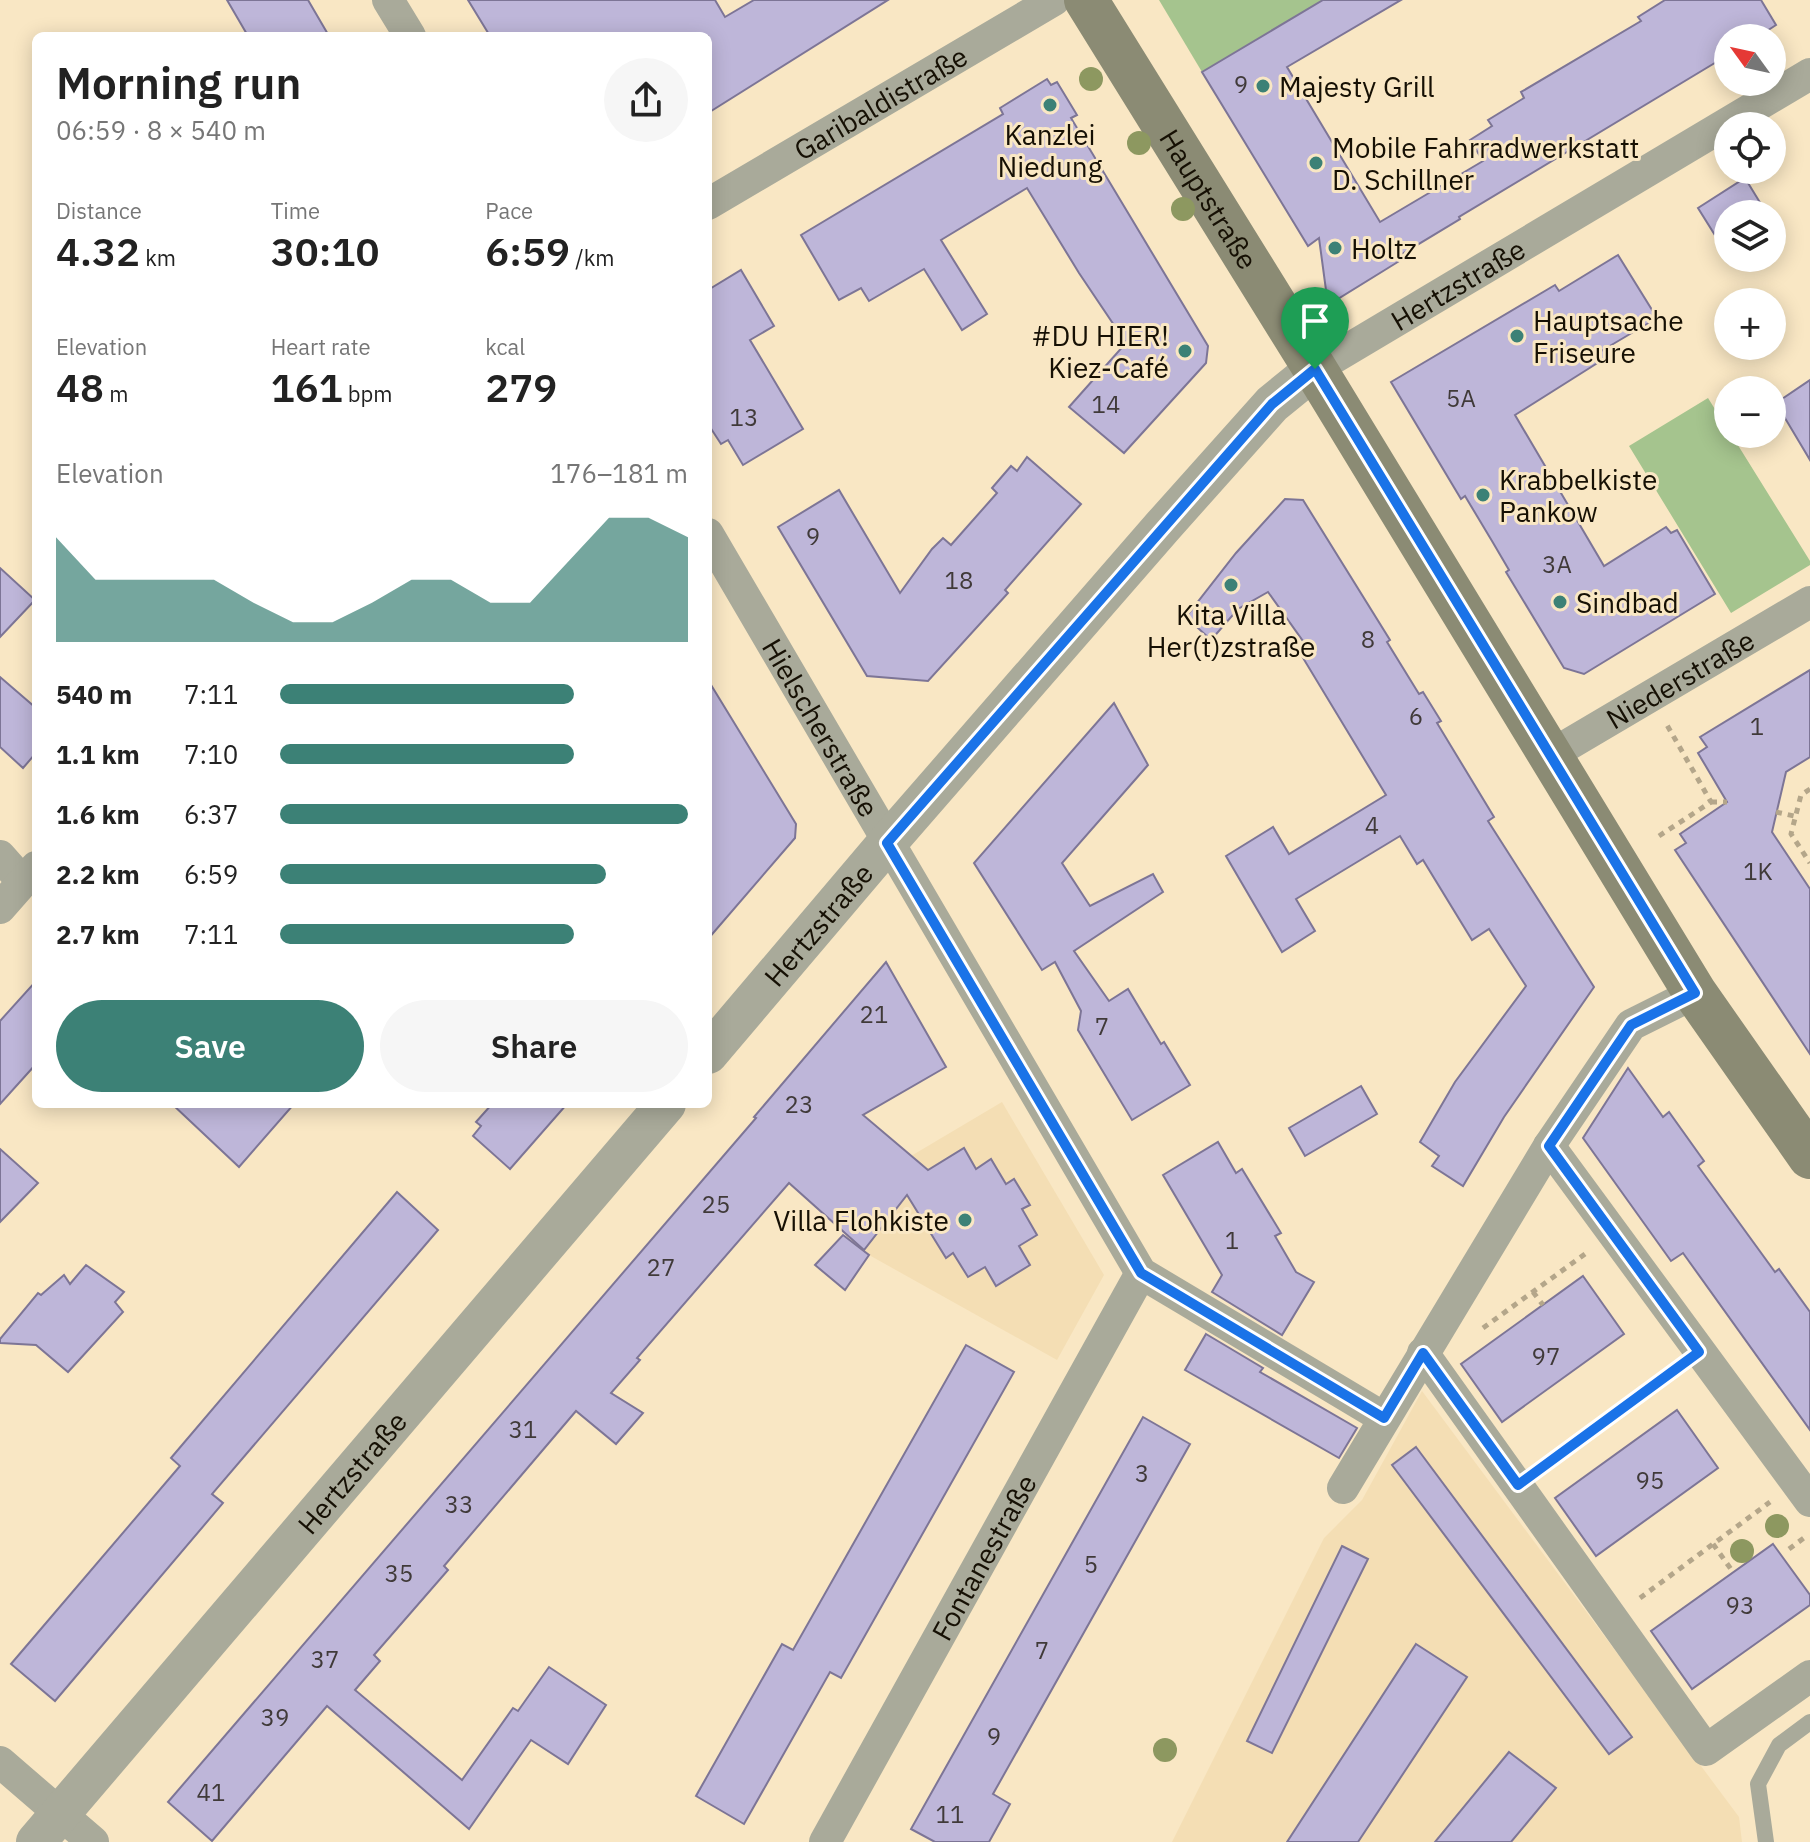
<!DOCTYPE html>
<html lang="en">
<head>
<meta charset="utf-8">
<style>
	body { margin:0; font-family:"IBM Plex Sans",sans-serif; background:#f6f6f6; color:#222; height:100vh; display:flex; flex-direction:column; font-size:30px; white-space:nowrap }
	* { box-sizing:border-box; margin:0 }
	p { font-size:26px; color:#767676 }
	.icon { flex:none; width:44px; height:44px; fill:none; stroke:currentColor; stroke-width:2; stroke-linecap:round; stroke-linejoin:round }
	.map { position:relative; flex:1; overflow:hidden }
	.side { position:absolute; left:32px; top:32px; width:680px; height:1076px; display:flex; flex-direction:column; background:#fff; border-radius:12px; box-shadow:0 4px 20px #0003 }
	.side>* { flex:none }
	.needle { width:52px; rotate:303deg }
	.fabs { position:absolute; left:1714px; top:24px; display:grid; gap:16px }
	.fabs a { display:grid; place-items:center; width:72px; height:72px; border-radius:50%; background:#fff; box-shadow:0 4px 20px #0003; font-size:40px }
	.pin { position:absolute; display:grid; place-items:center; width:68px; height:68px; color:#fff; margin:-82px -34px; border-radius:50% 50% 50% 0; rotate:-45deg; box-shadow:0 0 8px #0007 }
	.pin .icon { rotate:45deg }
	.round { display:grid; place-items:center; flex:none; width:84px; height:84px; border-radius:42px; background:#f6f6f6 }
	.headline { display:flex; align-items:center; justify-content:space-between; height:136px; padding:0 24px }
	h1 { font-size:44px; font-weight:600; line-height:60px }
	.stats { display:grid; grid-template-columns:repeat(3,1fr); gap:12px; height:136px; padding:8px 24px }
	.stats div { display:grid; align-content:center }
	.stats b { font-size:40px; font-weight:600 }
	.stats small { font-size:22px; font-weight:400 }
	.stats p { font-size:22px }
	.chart { height:224px; padding:16px 24px }
	.chart p { display:flex; justify-content:space-between }
	.chart svg { width:100%; height:144px; margin-top:8px; fill:#3c8176; opacity:.7 }
	.button { display:flex; gap:16px; margin-top:auto; padding:16px 24px }
	.button a { flex:1; height:92px; border-radius:48px; background:#3c8176; color:#fff; font-size:32px; font-weight:600; line-height:92px; text-align:center }
	.button a+a { background:#f6f6f6; color:#222 }
	ul { padding:0 24px; list-style:none; font-size:26px }
	li { display:grid; grid-template-columns:128px 96px 1fr; align-items:center; height:60px }
	li i { height:20px; border-radius:10px; background:#3c8176 }
	.map>svg:first-child { display:block }
</style>
</head>
<body>
<div class="map">
<svg width="1810" height="1842" viewBox="0 0 1810 1842">
	<rect width="100%" height="100%" fill="#f9e7c4"/>
	<g fill="#f4deb4">
		<path d="M1002,1102L1104,1275L1057,1360L869,1255L845,1236L911,1156Z"/>
		<path d="M1422,1391L1739,1817L1742,1842H1172L1324,1538L1362,1500Z"/>
	</g>
	<g fill="#a5c48e">
		<path d="M1159,0H1323L1202,72Z"/>
		<path d="M1708,398L1728,430V434H1731L1810,561V565L1731,613L1629,446Z"/>
	</g>
	<g fill="#beb6d9" stroke="#7d7596" stroke-width="2">
		<path d="M227,0H308L329,36H248Z"/>
		<path d="M468,0H715L725,17L754,0H888L708,113V36H490Z"/>
		<path d="M1323,0H1401L1287,67L1380,222L1483,161L1470,140L1492,126L1488,120L1524,98L1521,92L1641,21L1638,17L1665,0H1761L1776,25L1756,38H1728V55L1459,217L1460,219L1399,256L1401,260L1328,305L1319,238L1308,246L1202,72Z"/>
		<path d="M1047,79L1051,85L1057,82L1077,115L1071,118L1208,346L1206,363L1124,453L1069,407L1126,343L1079,273L1027,188L941,240L987,314L962,330L924,269L869,301L861,288L839,300L801,235L1003,114L1000,108Z"/>
		<path d="M1745,178L1767,214H1728V256L1698,208Z"/>
		<path d="M1618,255L1657,318L1603,350L1607,357L1515,415L1604,566L1666,527L1671,533L1677,530L1715,594L1584,674L1564,668L1506,572L1509,570L1492,541L1465,496L1461,499L1391,382L1555,285L1559,291Z"/>
		<path d="M741,270L774,326L750,340L803,429L743,465L728,440L721,444L708,424V290Z"/>
		<path d="M1810,380V460L1776,403Z"/>
		<path d="M1027,457L1081,504L1005,590L1008,593L928,681L867,676L778,527L839,490L900,593L932,549L943,538L951,545L997,493L992,488L1011,466L1017,471Z"/>
		<path d="M1285,499L1303,500L1390,640L1387,642L1419,694L1423,692L1441,721L1437,723L1494,817L1488,821L1594,987L1504,1117L1463,1186L1432,1166L1439,1156L1420,1142L1455,1082L1526,986L1489,929L1472,940L1423,860L1417,864L1400,836L1296,899L1315,931L1282,952L1226,856L1273,827L1289,854L1386,795L1297,648L1305,644L1268,592L1238,609L1211,640L1186,617L1236,553Z"/>
		<path d="M0,568L35,600L0,637Z"/>
		<path d="M1810,670V757L1786,772L1772,832L1810,889V1054L1675,850L1686,843L1680,834L1727,802L1698,753L1707,747L1700,737Z"/>
		<path d="M0,677L36,708V753L23,768L0,747Z"/>
		<path d="M708,680L796,824L795,838L708,939Z"/>
		<path d="M1114,703L1148,765L1062,863L1090,906L1153,874L1163,892L1074,951L1109,1001L1128,989L1161,1044L1164,1042L1190,1085L1132,1120L1078,1030L1081,1011L1055,962L1042,970L974,863Z"/>
		<path d="M886,962L946,1067L863,1115L928,1170L964,1148L976,1169L991,1159L1006,1184L1014,1179L1030,1205L1022,1209L1037,1235L1019,1246L1030,1265L996,1286L985,1267L968,1277L953,1253L946,1258L907,1195L864,1250L789,1183L637,1358L640,1360L611,1393L643,1413L616,1444L576,1411L444,1566L448,1570L374,1655L380,1661L355,1690L462,1780L513,1708L518,1711L549,1667L606,1705L568,1764L531,1740L469,1829L327,1706L212,1841L168,1802L756,1118L754,1117Z"/>
		<path d="M36,981V1064L0,1104V1021Z"/>
		<path d="M1628,1068L1663,1117L1669,1112L1704,1161L1698,1166L1775,1272L1779,1269L1810,1312V1430L1683,1253L1671,1261L1583,1138Z"/>
		<path d="M1361,1086L1377,1114L1305,1156L1289,1128Z"/>
		<path d="M172,1104H294L239,1167Z"/>
		<path d="M492,1104H567L510,1169L473,1136L481,1126L476,1122Z"/>
		<path d="M1218,1142L1236,1173L1242,1169L1281,1233L1275,1236L1296,1272L1314,1282L1282,1335L1212,1292L1222,1275L1163,1175Z"/>
		<path d="M0,1149L38,1183L0,1222Z"/>
		<path d="M397,1192L438,1230L212,1494L223,1503L55,1701L11,1664L180,1466L171,1458Z"/>
		<path d="M843,1235L869,1255L845,1290L815,1265Z"/>
		<path d="M86,1265L124,1292L115,1302L123,1312L68,1372L36,1345L0,1343V1339L38,1293L41,1295L64,1275L70,1284Z"/>
		<path d="M1583,1276L1624,1334L1502,1422L1461,1364Z"/>
		<path d="M1206,1334L1263,1368L1260,1372L1357,1428L1339,1458L1185,1370Z"/>
		<path d="M966,1345L1014,1372L841,1678L830,1672L744,1824L696,1796L782,1644L793,1650Z"/>
		<path d="M1677,1410L1718,1468L1596,1556L1555,1498Z"/>
		<path d="M1143,1417L1190,1444L993,1794L1010,1804L989,1842H935L911,1829Z"/>
		<path d="M1416,1447L1632,1737L1609,1754L1392,1465Z"/>
		<path d="M1773,1544L1810,1595V1605L1692,1689L1651,1631Z"/>
		<path d="M1342,1546L1368,1559L1272,1753L1247,1741Z"/>
		<path d="M1416,1644L1467,1677L1358,1842H1287Z"/>
		<path d="M1509,1752L1556,1788L1511,1842H1435Z"/>
	</g>
	<g fill="none" stroke-linecap="round" stroke-linejoin="round">
		<g stroke="#b4a68a" stroke-width="5" stroke-dasharray="6 6" stroke-linecap="butt">
			<path d="M1810,789L1801,795L1791,834L1810,863"/>
			<path d="M1711,802H1727"/>
			<path d="M1776,812L1794,816"/>
			<path d="M1659,836L1711,802L1667,725"/>
			<path d="M1533,1292L1543,1305"/>
			<path d="M1483,1328L1585,1254"/>
			<path d="M1544,1466L1671,1372"/>
			<path d="M1713,1544L1733,1572"/>
			<path d="M1789,1549L1808,1535"/>
			<path d="M1640,1598L1770,1502"/>
		</g>
		<path stroke="#a9aa9a" stroke-width="16" d="M1766,1842L1758,1784L1779,1745L1810,1722"/>
		<g stroke="#a9aa9a" stroke-width="32">
			<path d="M388,0L410,36"/>
			<path id="s1" d="M708,204L1054,0"/>
			<path id="s2" d="M1315,369L1810,74"/>
			<path id="s3" d="M708,534L1141,1273L1384,1418"/>
			<path id="s4" d="M1549,756L1810,602"/>
			<path d="M0,856L23,882"/>
			<path d="M0,908L36,867"/>
			<path d="M1549,1146L1810,1501"/>
			<path d="M1423,1353L1706,1750L1810,1676"/>
			<path d="M1343,1488L1549,1146L1631,1025L1695,993"/>
			<path d="M0,1762L93,1842"/>
			<path id="s5" d="M825,1842L1141,1273"/>
		</g>
		<g stroke="#a9aa9a" stroke-width="40">
			<path id="s6" d="M708,1054L887,843L1163,526L1272,404L1315,369"/>
			<path id="s7" d="M36,1842L666,1104"/>
		</g>
		<path stroke="#8b8b74" stroke-width="44" id="s8" d="M1086,0L1315,369L1695,993L1810,1157"/>
	</g>
	<g fill="#8d9860">
		<circle cx="1091" cy="79" r="12"/>
		<circle cx="1139" cy="143" r="12"/>
		<circle cx="1183" cy="209" r="12"/>
		<circle cx="1777" cy="1526" r="12"/>
		<circle cx="1742" cy="1551" r="12"/>
		<circle cx="1165" cy="1750" r="12"/>
	</g>
	<g fill="none" stroke-linecap="round" stroke-linejoin="round">
		<g stroke="#fff" stroke-width="16">
			<path id="route" d="M1315,369L1695,993L1631,1025L1549,1146L1699,1352L1518,1485L1423,1353L1384,1418L1141,1273L887,843L1272,404Z"/>
		</g>
		<use href="#route" stroke="#1a73e8" stroke-width="10"/>
	</g>
	<g fill="#3c8176" stroke="#f9e7c4" stroke-width="3">
		<circle cx="1263" cy="86" r="8"/>
		<circle cx="1050" cy="105" r="8"/>
		<circle cx="1316" cy="163" r="8"/>
		<circle cx="1335" cy="248" r="8"/>
		<circle cx="1517" cy="336" r="8"/>
		<circle cx="1185" cy="351" r="8"/>
		<circle cx="1483" cy="495" r="8"/>
		<circle cx="1231" cy="585" r="8"/>
		<circle cx="1560" cy="602" r="8"/>
		<circle cx="965" cy="1220" r="8"/>
	</g>
	<g text-anchor="middle" dominant-baseline="central" stroke-width="6" stroke-linejoin="round" paint-order="stroke">
		<g font-size="24" fill="#403a39">
			<text x="1241" y="84">9</text>
			<text x="1461" y="398">5A</text>
			<text x="1106" y="404">14</text>
			<text x="744" y="417">13</text>
			<text x="813" y="536">9</text>
			<text x="1557" y="564">3A</text>
			<text x="959" y="580">18</text>
			<text x="1368" y="639">8</text>
			<text x="1416" y="716">6</text>
			<text x="1757" y="726">1</text>
			<text x="1372" y="825">4</text>
			<text x="1758" y="871">1K</text>
			<text x="874" y="1014">21</text>
			<text x="1102" y="1026">7</text>
			<text x="799" y="1104">23</text>
			<text x="716" y="1204">25</text>
			<text x="1232" y="1240">1</text>
			<text x="661" y="1267">27</text>
			<text x="1546" y="1356">97</text>
			<text x="523" y="1429">31</text>
			<text x="1142" y="1473">3</text>
			<text x="1650" y="1480">95</text>
			<text x="459" y="1504">33</text>
			<text x="1091" y="1564">5</text>
			<text x="399" y="1573">35</text>
			<text x="1740" y="1605">93</text>
			<text x="1042" y="1650">7</text>
			<text x="325" y="1659">37</text>
			<text x="275" y="1717">39</text>
			<text x="994" y="1736">9</text>
			<text x="211" y="1792">41</text>
			<text x="950" y="1814">11</text>
		</g>
		<g font-size="28" fill="#161004" stroke="#f9e7c4" text-anchor="start">
			<text x="1279" y="86">Majesty Grill</text>
			<text x="1050" y="134" text-anchor="middle">Kanzlei<tspan x="1050" dy="32">Niedung</tspan></text>
			<text x="1332" y="147">Mobile Fahrradwerkstatt<tspan x="1332" dy="32">D. Schillner</tspan></text>
			<text x="1351" y="248">Holtz</text>
			<text x="1533" y="320">Hauptsache<tspan x="1533" dy="32">Friseure</tspan></text>
			<text x="1169" y="335" text-anchor="end">#DU HIER!<tspan x="1169" dy="32">Kiez-Café</tspan></text>
			<text x="1499" y="479">Krabbelkiste<tspan x="1499" dy="32">Pankow</tspan></text>
			<text x="1576" y="602">Sindbad</text>
			<text x="1231" y="614" text-anchor="middle">Kita Villa<tspan x="1231" dy="32">Her(t)zstraße</tspan></text>
			<text x="949" y="1220" text-anchor="end">Villa Flohkiste</text>
		</g>
		<g font-size="28" fill="#161004" stroke="#f9e7c4">
			<text stroke="none"><textPath href="#s1" startOffset="200">Garibaldistraße</textPath></text>
			<text stroke="none"><textPath href="#s8" startOffset="234">Hauptstraße</textPath></text>
			<text stroke="none"><textPath href="#s2" startOffset="166">Hertzstraße</textPath></text>
			<text stroke="none"><textPath href="#s4" startOffset="152">Niederstraße</textPath></text>
			<text stroke="none"><textPath href="#s3" startOffset="224">Hielscherstraße</textPath></text>
			<text stroke="none"><textPath href="#s6" startOffset="170">Hertzstraße</textPath></text>
			<text stroke="none"><textPath href="#s7" startOffset="486">Hertzstraße</textPath></text>
			<text stroke="none"><textPath href="#s5" startOffset="326">Fontanestraße</textPath></text>
		</g>
	</g>
</svg>
<div class="fabs">
<a><svg class="needle" viewBox="-14 -14 28 28"><path d="M0-13l5 13h-10z" fill="#e53935"/><path d="M0 13l5-13h-10z" fill="#767676"/></svg></a>
<a><svg class="icon" aria-label="locate" viewBox="0 0 24 24"><circle cx="12" cy="12" r="6"/><path d="M12 2v4M12 18v4M2 12h4M18 12h4"/></svg></a>
<a><svg class="icon" aria-label="layers" viewBox="0 0 24 24"><path d="M12 4l9 5-9 5-9-5zM3 14l9 5 9-5"/></svg></a>
<a>+</a>
<a>−</a>
</div>
<div class="pin" style="left:1315px;top:369px;background:#1e9e55"><svg class="icon" aria-label="arrive" viewBox="0 0 24 24"><path d="M6 21V4h12l-3 4 3 4H6"/></svg></div>
<section class="side">
<div class="headline"><div><h1>Morning run</h1><p>06:59 · 8 × 540 m</p></div><a class="round"><svg class="icon" aria-label="share" viewBox="0 0 24 24"><path d="M12 15V3M7 8l5-5 5 5M5 13v7h14v-7"/></svg></a></div>
<div class="stats">
<div><p>Distance</p><b>4.32<small> km</small></b></div>
<div><p>Time</p><b>30:10</b></div>
<div><p>Pace</p><b>6:59<small> /km</small></b></div>
</div>
<div class="stats">
<div><p>Elevation</p><b>48<small> m</small></b></div>
<div><p>Heart rate</p><b>161<small> bpm</small></b></div>
<div><p>kcal</p><b>279</b></div>
</div>
<div class="chart"><p><span>Elevation</span>176–181 m</p>
<svg viewBox="0 0 160 44" preserveAspectRatio="none"><path d="M0 44V12L10 25L20 25L30 25L40 25L50 32L60 38L70 38L80 32L90 25L100 25L110 32L120 32L130 19L140 6L150 6L160 12V44z"/></svg>
</div>
<ul>
<li><b>540 m</b>7:11<i style="width:72%"></i></li>
<li><b>1.1 km</b>7:10<i style="width:72%"></i></li>
<li><b>1.6 km</b>6:37<i style="width:100%"></i></li>
<li><b>2.2 km</b>6:59<i style="width:80%"></i></li>
<li><b>2.7 km</b>7:11<i style="width:72%"></i></li>
</ul>
<div class="button"><a>Save</a><a>Share</a></div>
</section>
</div>
</body>
</html>
